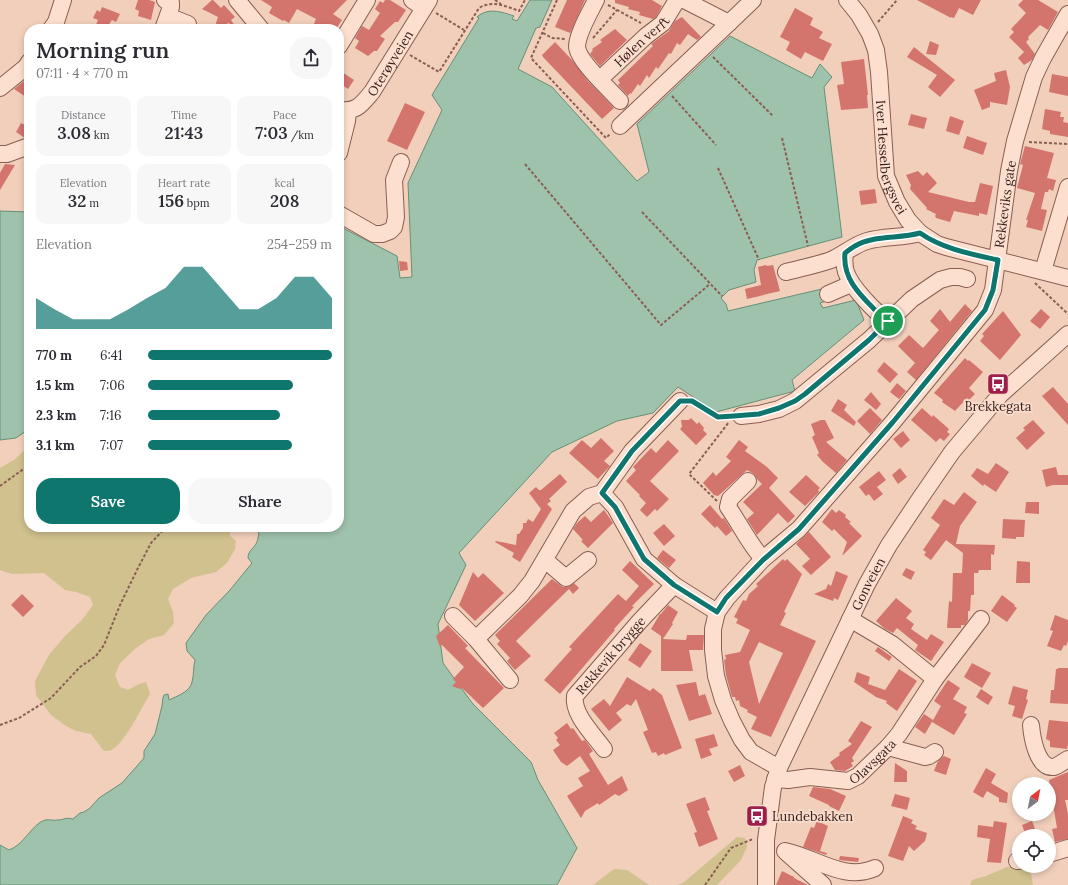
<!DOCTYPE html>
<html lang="en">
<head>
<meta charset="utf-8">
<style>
	body { margin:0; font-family:Lora,serif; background:#f7f7f7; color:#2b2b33; height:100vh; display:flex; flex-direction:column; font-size:15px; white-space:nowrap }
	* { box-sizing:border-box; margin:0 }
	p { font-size:13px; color:#7c7c81 }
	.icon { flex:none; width:22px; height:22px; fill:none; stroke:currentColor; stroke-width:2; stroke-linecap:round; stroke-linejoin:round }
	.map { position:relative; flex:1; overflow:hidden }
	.details { position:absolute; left:24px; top:24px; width:320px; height:508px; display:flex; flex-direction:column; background:#fff; border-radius:16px; box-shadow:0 2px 6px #0003 }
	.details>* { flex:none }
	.needle { width:26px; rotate:32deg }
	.tools { position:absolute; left:1012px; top:777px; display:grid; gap:8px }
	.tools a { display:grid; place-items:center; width:44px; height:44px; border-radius:50%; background:#fff; box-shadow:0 2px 6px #0003; font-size:20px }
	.pin { position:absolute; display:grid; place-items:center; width:34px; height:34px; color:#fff; margin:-17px; border:2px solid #fff; border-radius:50%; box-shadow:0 1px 4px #0007 }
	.round { display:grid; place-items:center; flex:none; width:42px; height:42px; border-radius:16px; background:#f7f7f7 }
	.head { display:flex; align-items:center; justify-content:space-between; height:68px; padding:0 12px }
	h1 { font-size:22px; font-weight:600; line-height:30px }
	.figures { display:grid; grid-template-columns:repeat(3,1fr); gap:6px; height:68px; padding:4px 12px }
	.figures div { display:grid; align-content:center; border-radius:10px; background:#f7f7f7; text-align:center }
	.figures b { font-size:17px; font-weight:600 }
	.figures small { font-size:11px; font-weight:400 }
	.figures p { font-size:11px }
	.chart { height:112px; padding:8px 12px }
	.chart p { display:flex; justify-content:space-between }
	.chart svg { width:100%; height:72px; margin-top:4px; fill:#0f766e; opacity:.7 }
	.action { display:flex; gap:8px; margin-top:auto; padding:8px 12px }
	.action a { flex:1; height:46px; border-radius:16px; background:#0f766e; color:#fff; font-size:16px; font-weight:600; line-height:46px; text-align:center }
	.action a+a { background:#f7f7f7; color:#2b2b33 }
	ul { padding:0 12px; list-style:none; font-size:13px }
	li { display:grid; grid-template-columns:64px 48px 1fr; align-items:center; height:30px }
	li i { height:10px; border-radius:5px; background:#0f766e }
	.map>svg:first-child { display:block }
</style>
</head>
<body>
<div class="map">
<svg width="1068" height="885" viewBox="0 0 1068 885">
	<rect width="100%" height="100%" fill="#f1cfbb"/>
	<g fill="#d0c18e">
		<path d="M29,446V527H232L230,529V536L236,541L235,549L227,563L216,572L191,578L173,589L168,599L173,612L174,623L164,635L149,639L136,648L120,663L115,675L120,687L128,690L139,684L146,682L150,694C142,707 125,742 113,749C111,751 107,751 104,751L91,734L76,731L66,726L51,715L36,695L35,681L49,655L65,636L82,620L93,605L90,597L76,592L65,590L44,573L12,574L0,570V468L14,460Z"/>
		<path d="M737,837L745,838L747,847L741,860L717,885H677L683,883Z"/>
		<path d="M1023,866L1031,873L1033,885H970L972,880L986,876L1007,867Z"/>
		<path d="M614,869L627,870L649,885H593Z"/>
	</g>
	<g fill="#9fc2ac" stroke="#669077">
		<path d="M530,0H552L540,27L536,28L518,69L552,87L637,181L649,172L637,124L730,36L812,78L820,64L832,77L824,87L842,237L757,260L754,270L756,282L729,290L721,298L726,304L728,311L826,288L830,300L820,303L823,308L856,300L864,320L792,380L795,391L716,412L678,387L653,413L617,421L552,452L459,553L466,565L438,624L443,663L473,704L531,762L538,780L577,848L557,885H0V845L9,850C24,845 32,824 45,820C50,819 53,821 58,820C64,820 65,817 73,819L80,813L84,812L90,808L99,798L122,783L144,758V751L155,734L162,706L163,698L164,695L168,694L169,700C177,696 190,692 192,682C194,675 193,668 195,660L187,651L186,643L206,615L230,590L252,563L248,558C248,551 253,549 256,544C259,539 258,533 260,528L339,527V226L397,256L400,278L412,277L408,183L442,110L432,95L479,18L477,17C488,7 502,12 514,16L512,19L517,21Z"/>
		<path d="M0,211L29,212V429L16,438L0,440Z"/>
	</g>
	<g fill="#d3756d" fill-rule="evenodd">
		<path d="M138,0H149L155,2L151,20L138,16L139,11L135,9Z"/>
		<path d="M212,0H213L221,8L224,5L235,17L231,20L235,26L228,23L222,29H214L218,17L202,9Z"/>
		<path d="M261,0H347L333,14L342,20L336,29H318L313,26L316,19L297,9L289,23L284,20L283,21L269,13L272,7Z"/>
		<path d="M385,0H390L406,10L398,22H395L380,36L385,39L377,51H374L368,56L355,48L359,41L355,38L362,26L369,30L380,13L375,9L380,1L383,3Z"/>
		<path d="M567,0H585L570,33L555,27Z"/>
		<path d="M615,0H652L662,6L656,17L653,19L639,15L640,12L628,9L629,7L615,3Z"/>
		<path d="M917,0H981L973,15L959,8L954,18L951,17V18Z"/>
		<path d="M1023,0H1038L1058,12L1048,30L1040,25L1028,37L1029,39L1026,42L1035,54L1032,60L1024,65L1018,58L1024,52L1009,37L1014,32L1011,29L1026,13L1018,5Z"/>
		<path d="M102,7L120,14L116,22L112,20L106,29H94L98,20L93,18L97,10L100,12Z"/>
		<path d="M795,8L813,18L810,25L823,32L819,38L832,44L823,61L805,52L801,59L786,50L790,42L780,37Z"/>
		<path d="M682,17L701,37L697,40L688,34L680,45L677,43L671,54L669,53L658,69L656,67L649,78L647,75L640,86L638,84L631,94L630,93L628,96L618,85L620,83L618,80L653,46L651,44L669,31L675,21Z"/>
		<path d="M615,29L627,40L600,66L590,54L593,50L592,49L602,42L600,40Z"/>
		<path d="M930,41L939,45L936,55L926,54Z"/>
		<path d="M555,42L572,60L587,80L614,108L602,119L543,57L542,55Z"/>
		<path d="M914,47L955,80L940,97L928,87L937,75L907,57Z"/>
		<path d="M864,59L868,95H867L868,108L841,110L837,85L844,84L841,62Z"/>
		<path d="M339,70L354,80L348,89L339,83Z"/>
		<path d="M1006,70L1010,87L1007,105L990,102V107L982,110L974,90L996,81L994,73Z"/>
		<path d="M1052,74L1068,77V96L1049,92Z"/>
		<path d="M29,77V99L14,89Z"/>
		<path d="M405,103L425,112L407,150L387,141Z"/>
		<path d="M1045,109L1061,112L1060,117H1064L1063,122L1068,123V137L1050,134V131L1042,129Z"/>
		<path d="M911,114L927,118L924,129L908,125Z"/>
		<path d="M950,116L964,121L959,135L946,131Z"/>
		<path d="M21,123L29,127V137L25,138L16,132Z"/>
		<path d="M967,136L987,143L983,155L963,148Z"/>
		<path d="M1025,146L1054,153L1047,178L1056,180L1053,191L1049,189L1048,192H1045L1041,209L1047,210L1042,231L1026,227L1028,220H1026L1035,193L1017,188L1023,165L1020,164Z"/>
		<path d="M5,164L15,165L0,190V173Z"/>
		<path d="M918,171L923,176L927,172L937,183L928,192L969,202H975L980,183L993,186L987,215L979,213V216L954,211L950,222L936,218L935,216L936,214L926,209L927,208L910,189L911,185L906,175Z"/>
		<path d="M875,189L877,203L861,205L859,191Z"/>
		<path d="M399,261L407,262L408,270L400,271Z"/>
		<path d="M766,265L767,266L773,265L780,291L747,299L745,289L761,285L758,267Z"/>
		<path d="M965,304L972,311L916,380L907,372L915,363L898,346L909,335L923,348L939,330L930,321L940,309L950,322Z"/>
		<path d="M1041,309L1050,317L1040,329L1030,321Z"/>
		<path d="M1003,311L1021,335L1000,360L980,341L984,336L982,334Z"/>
		<path d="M965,358L968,361L969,360L983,372L969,388L975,394L969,400L967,398L955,411L942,402L943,400L934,393Z"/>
		<path d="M884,362L898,374L890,383L877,371Z"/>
		<path d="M897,383L906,391L899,399L890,392Z"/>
		<path d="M1053,387L1068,404V425L1042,396Z"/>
		<path d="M871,392L881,404L876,410L864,400Z"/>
		<path d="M838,399L847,405L844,410L856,422L854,426L831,411Z"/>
		<path d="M870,408L882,420L870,434L857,421Z"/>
		<path d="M922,408L932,417L933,415L949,429L947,432L950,434L944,441L940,438L936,442L911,420Z"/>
		<path d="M691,418L697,424L699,422L704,428L703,430L707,434L696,445L680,429L682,427L681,420H689Z"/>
		<path d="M821,420H825L834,438L826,442L847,460L836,473L823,462L817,455L819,453L812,437L815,435L811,424Z"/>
		<path d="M1033,420L1045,433L1027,450L1016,438L1025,430L1023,428Z"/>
		<path d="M903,431L910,440L901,448L893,439Z"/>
		<path d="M601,438L614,451L604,461L610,466L598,479L569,453L582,440L591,448Z"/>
		<path d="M668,440L679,451L650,481L669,499L657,511L655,509L647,517L640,510L646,503L639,496L640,495L626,481L636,470L633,467L651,448L656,453Z"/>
		<path d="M739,440L748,447L745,451L767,467L778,478L769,488L795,516L788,523L778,513L757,535L747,519L754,513L743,502L762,484L757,479L754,474L747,470L718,496L714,495L703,483L713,472L716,476L731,461L726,457Z"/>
		<path d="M996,463L1009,472L996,492L984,484L983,486L971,476L977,468L988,474Z"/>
		<path d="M1056,467L1058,475H1068V485H1053L1046,487L1042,470Z"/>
		<path d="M900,468L907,477L898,484L892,475Z"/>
		<path d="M879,471L886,480L877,487L883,494L874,501L869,494L866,496L859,487Z"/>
		<path d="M560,474L567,482L549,499L551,501L547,504L552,509L520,562L512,557L514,553L495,542L496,541L516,545L517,534H519L523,528V523H526L528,519L533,522L541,509L529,493L536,487L539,490H541Z"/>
		<path d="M806,475L820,488L818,490L819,492L805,506L789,492Z"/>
		<path d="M964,492L977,502L960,526L956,544L995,545L994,555L991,554V570H979L978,573H974V595H971L970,611H968V620L965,625H961V628H947L949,601L952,602L953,573H962L963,553L946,540L931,560L924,555L926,552L923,550L940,525L931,518L944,499L954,505Z"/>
		<path d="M1026,502H1039V514L1025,513Z"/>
		<path d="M710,505L722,519L724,518L732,531L726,536L717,526L715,528L701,514Z"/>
		<path d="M832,509L836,513L839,510L846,515L845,517L851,522L849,523L862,536L842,556L847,542L834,529L832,531L822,522Z"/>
		<path d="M604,510L613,523L588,548L581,541L583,540L573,529L577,523L585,516L591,522Z"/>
		<path d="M1003,519L1025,520L1024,537H1016V539L1002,538Z"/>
		<path d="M664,524L675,536L664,546L653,533Z"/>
		<path d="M809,532L831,557L811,575L802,566L810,559L796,544Z"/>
		<path d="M663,550L676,560L669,568L657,558Z"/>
		<path d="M783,559L785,561L787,559L802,574L784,612L786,613L780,625L816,641L771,737L751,729L757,717L747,712L748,710L740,706L739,700L736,701L735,697H732L726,675L724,660L726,659L725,655L740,652L750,630L736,623L738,619L734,617L743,600L746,601L749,594L758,586L756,584ZM759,642L783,653L759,704L749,662Z"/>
		<path d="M630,561L654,584L632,606L634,607L614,629L615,630L560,694L544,680L572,649L569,647L618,594L626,601L639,586L622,570Z"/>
		<path d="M1017,561L1030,562V583H1016Z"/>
		<path d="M906,568L915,572L911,580L902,575Z"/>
		<path d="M836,571L848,576L838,600L834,598L833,601L814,594L826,589L828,584L831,586Z"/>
		<path d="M473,572L478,578L483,573L504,593L475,621L459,605Z"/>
		<path d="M552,579L563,587H568L574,583L579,588L573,594L569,589L516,641L531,656L515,670L507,661L510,658L497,644L500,641L495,635Z"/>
		<path d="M22,594L34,606L23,617L11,605Z"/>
		<path d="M1002,595L1015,605L1014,606L1017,608L1007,622L991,611Z"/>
		<path d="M896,598L912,611L906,618L914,624L911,629L927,640L931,634L944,642L931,661L915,650L918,645L897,628L893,633L885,629L876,621Z"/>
		<path d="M668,605L678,612L672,623L673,624L663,639L686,640L687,635H704L703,650H689L693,671H661V636L651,629L660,614H661Z"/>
		<path d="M1055,615L1068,620V641L1066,646L1064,645L1061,651L1047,646L1053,631L1050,630Z"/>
		<path d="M448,625L468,646L465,648L504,688L483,708L462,688L460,689L452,686L456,682L453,679L464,667L442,645L440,647L436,636Z"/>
		<path d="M640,643L652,651L640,668L628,660Z"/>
		<path d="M878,647L892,657L889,661L875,651Z"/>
		<path d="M972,663L991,673L982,688L964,677Z"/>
		<path d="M1058,668H1068V704L1050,703L1051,690H1054L1056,669H1058Z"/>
		<path d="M899,669L917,681L897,711L886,703L887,701L876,697L854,682L857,672L870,677L868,684L885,690Z"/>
		<path d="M627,677L650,691L653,688L662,695L682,748L665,755L664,753L658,756L656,752L652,753L643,732L648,730L636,699L631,706L627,704L616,713L622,720L609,731L591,709L604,699L610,706Z"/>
		<path d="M948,680L960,688L953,699L967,707L964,713L967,714L954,735L932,722L941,706L934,701Z"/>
		<path d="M696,682L699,696L705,694L712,714L689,721L676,685Z"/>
		<path d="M1013,686L1028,690L1026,699L1028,700L1022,719L1012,716L1015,706L1008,704Z"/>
		<path d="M981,689L993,697L988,705L976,697Z"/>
		<path d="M924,714L933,720L925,734L915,727Z"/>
		<path d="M1049,720L1068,722V744L1067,749L1050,747V741L1046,739Z"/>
		<path d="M861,721L872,727L852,758L854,761L851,763L853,766L845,771L835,770L830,762L840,755L839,753L852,744L848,741Z"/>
		<path d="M567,723L571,729L573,728L582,741L585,740L593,751L589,754L608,785L622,776L628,790L619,796L615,794L599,805L598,803L585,811L581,818L567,796L583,786L578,778L590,771L580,756L567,766L561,762L553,750L560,745L556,740L558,738L554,733Z"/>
		<path d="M714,734L718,746L709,749L712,755L701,759L695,739Z"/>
		<path d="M944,756L951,759L946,775L934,771L938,761Z"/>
		<path d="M895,763L907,771V782H894Z"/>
		<path d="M740,765L745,776L734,782L728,771Z"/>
		<path d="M986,768L996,774L991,783L1008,793L1007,803L999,802V798L987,791L983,798L973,792Z"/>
		<path d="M1068,772V800H1065L1068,814V839L1055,842L1052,829L1057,828L1049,780Z"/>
		<path d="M813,787L830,789L846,796L839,811L829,806V805L809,796Z"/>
		<path d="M895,794L910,798L907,810L891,806Z"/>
		<path d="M705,797L710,810L707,811L718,839L699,847L694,833L697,832L686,804Z"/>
		<path d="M903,816L913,820L911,823L917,826L915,829L927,833L925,841L914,851L909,846L903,861L888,856Z"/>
		<path d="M817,821L828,826L820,851L827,853L826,855L803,847L811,827L814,828Z"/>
		<path d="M994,821L1007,823L1001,863L987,862L990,839L977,837L978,825L993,827Z"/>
		<path d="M1032,821L1035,829L1025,833L1022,825Z"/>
		<path d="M840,856L859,858L858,862L839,860Z"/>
		<path d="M782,871L794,877V878L808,885H776Z"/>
	</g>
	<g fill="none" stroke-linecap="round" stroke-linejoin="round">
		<g stroke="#8a5e53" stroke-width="18">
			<g id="minor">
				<path d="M237,0L261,29"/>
				<path d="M412,0L424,8"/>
				<path d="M596,0C590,12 578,32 577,46C577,60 609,89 620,101"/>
				<path d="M684,0L729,23L753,0"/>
				<path id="s1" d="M847,0L859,15L870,34L876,50L879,72L886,176L897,202L908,220L920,233L937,244L946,247L1068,278"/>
				<path d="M168,16L188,24"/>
				<path d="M51,29L56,22L63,0"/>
				<path d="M163,29L171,7V3L165,0"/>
				<path d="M339,46L367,0"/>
				<path id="s2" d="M600,79L646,36L663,23L677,0"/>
				<path d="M0,88L26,67L29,62"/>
				<path id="s3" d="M339,110C357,112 361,105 372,92L429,0"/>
				<path d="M620,126L729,23"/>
				<path d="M339,153L347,121L348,111"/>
				<path d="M0,154H7L29,146"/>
				<path d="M339,214L374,234H382L390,231L394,227L396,217L394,180L401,162"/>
				<path d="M845,253C844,260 844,266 846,272C851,287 875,312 888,321"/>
				<path d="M1043,271L1068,187"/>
				<path d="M786,272C801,268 817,265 831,260C844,254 854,245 867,241C884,236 902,238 920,233"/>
				<path d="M828,294L851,284"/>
				<path d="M741,416L759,414L779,409L795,401L869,340L912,299L940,280L951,277H960L967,279"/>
				<path d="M748,481L730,499L728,507C740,524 749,544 763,559"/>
				<path d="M602,493L615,507L644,559L674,585L717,612"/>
				<path d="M545,560L566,578L588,560"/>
				<path d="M453,616L476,639L510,680"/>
				<path d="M850,619L892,644L935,679"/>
				<path d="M476,639L520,596L532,581L573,511L589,497L602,493L632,451L680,401"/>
				<path d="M1031,725C1032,737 1037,769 1054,767C1058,766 1064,761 1068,759"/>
				<path d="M888,747L925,757L929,756L935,752"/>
				<path id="s4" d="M604,749C594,735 572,714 575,696L639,622L674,585"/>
				<path id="s5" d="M779,768L751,752L742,740L732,721L723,700L716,676L713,650V629L717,612L727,598L763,559L799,529L893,422L985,310L993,290L1009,171L1015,141L1034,77L1043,58L1068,14"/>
				<path id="s6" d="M775,779L788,780L810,777L848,781L858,776L888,747L899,734L935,679L981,619"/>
				<path d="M785,851C815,857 844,882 875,868"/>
				<path d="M787,853L823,885"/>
				<path d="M1049,854L1068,848"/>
				<path d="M1017,861H1019"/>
				<path id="s7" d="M766,885V840L773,787L779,768L867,584L889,545L919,500L952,452L1000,395L1068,334"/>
			</g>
		</g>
		<g stroke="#8a5e53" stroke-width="2" stroke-dasharray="3 2" stroke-linecap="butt">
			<path d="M495,0L501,4"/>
			<path d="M557,0L531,58L606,138L610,134"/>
			<path d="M608,5L641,23"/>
			<path d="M436,13L464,30"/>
			<path d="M878,22L897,0"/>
			<path d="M543,33L552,38L566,39"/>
			<path d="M593,38L617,10"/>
			<path d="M410,55L439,72L479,8C492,0 506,6 519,11L525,0"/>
			<path d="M713,57L773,116"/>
			<path d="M672,96L716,145"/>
			<path d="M782,138L808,246"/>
			<path d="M1029,142L1068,144"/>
			<path d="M525,164L661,325L710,284"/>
			<path d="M718,168L759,260"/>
			<path d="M642,212L722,296"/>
			<path d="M1035,283L1068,314"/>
			<path d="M693,402L717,417H728"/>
			<path d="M0,486L29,465"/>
			<path d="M717,501L689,474L729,422"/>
			<path d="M0,725L19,718L51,698L80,667L96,656L104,645L120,605L138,568L151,543L166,527"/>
			<path d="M705,885L731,848L753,839"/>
		</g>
		<use href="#minor" stroke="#fcdfce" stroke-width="16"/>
	</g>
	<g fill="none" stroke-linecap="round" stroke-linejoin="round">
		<g stroke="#fff" stroke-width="8">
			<path id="route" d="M920,233C943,249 971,254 998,260L993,290L985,310L893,422L799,529L763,560L726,598L717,612L674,585L644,559L615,507L602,493L632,451L680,401H692L718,417L734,416L759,414L779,408L795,401L805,394L869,340L888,321L883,318C865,299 842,282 845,253C848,251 851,248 855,246C873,235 899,239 920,233Z"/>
		</g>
		<use href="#route" stroke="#0f766e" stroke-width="5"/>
	</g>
	<defs>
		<g id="bus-square" transform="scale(1.15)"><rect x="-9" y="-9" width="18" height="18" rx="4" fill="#9e1e4a" stroke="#f8dccb"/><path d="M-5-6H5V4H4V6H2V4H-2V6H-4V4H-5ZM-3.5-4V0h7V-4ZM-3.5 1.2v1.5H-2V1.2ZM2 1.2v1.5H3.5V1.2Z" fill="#fff"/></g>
	</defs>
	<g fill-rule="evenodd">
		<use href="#bus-square" x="998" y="384"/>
		<use href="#bus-square" x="757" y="816"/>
	</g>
	<g text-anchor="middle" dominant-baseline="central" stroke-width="3.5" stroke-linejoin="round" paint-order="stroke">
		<g font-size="13" fill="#371e1a" stroke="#f8dccb">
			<text stroke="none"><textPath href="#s2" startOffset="56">Hølen verft</textPath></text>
			<text stroke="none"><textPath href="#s3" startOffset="74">Oterøyveien</textPath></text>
			<text stroke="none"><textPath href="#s1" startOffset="167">Iver Hesselbergsvei</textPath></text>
			<text stroke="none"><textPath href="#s5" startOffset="694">Rekkeviks gate</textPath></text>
			<text stroke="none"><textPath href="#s7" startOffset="323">Gonveien</textPath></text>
			<text stroke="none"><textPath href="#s4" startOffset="116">Rekkevik brygge</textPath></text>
			<text stroke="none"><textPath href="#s6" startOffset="105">Olavsgata</textPath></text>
		</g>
		<g font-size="13" fill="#371e1a" stroke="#f8dccb">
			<text x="998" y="406">Brekkegata</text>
			<text x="772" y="816" text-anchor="start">Lundebakken</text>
		</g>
	</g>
</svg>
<div class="tools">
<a><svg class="needle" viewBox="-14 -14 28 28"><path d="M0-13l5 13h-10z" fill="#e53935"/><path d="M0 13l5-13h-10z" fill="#7c7c81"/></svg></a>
<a><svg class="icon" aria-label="locate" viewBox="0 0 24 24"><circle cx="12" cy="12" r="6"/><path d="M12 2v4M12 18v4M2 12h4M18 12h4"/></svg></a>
</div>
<div class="pin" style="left:888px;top:321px;background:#1e9e55"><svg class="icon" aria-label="arrive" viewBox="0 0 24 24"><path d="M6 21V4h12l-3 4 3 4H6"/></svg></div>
<section class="details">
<div class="head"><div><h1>Morning run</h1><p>07:11 · 4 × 770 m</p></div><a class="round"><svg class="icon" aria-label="share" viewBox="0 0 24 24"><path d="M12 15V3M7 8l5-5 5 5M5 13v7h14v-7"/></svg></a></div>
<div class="figures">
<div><p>Distance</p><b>3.08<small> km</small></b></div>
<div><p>Time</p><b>21:43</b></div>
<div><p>Pace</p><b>7:03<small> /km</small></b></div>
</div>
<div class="figures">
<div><p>Elevation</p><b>32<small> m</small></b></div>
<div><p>Heart rate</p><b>156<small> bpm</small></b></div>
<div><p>kcal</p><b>208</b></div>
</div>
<div class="chart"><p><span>Elevation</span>254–259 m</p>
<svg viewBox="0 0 160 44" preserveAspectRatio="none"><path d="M0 44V25L10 32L20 38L30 38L40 38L50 32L60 25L70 19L80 6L90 6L100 19L110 32L120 32L130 25L140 12L150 12L160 25V44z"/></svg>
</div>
<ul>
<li><b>770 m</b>6:41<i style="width:100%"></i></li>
<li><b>1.5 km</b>7:06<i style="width:79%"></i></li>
<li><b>2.3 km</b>7:16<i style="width:72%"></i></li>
<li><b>3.1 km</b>7:07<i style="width:78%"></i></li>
</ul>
<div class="action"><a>Save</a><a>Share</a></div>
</section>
</div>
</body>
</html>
